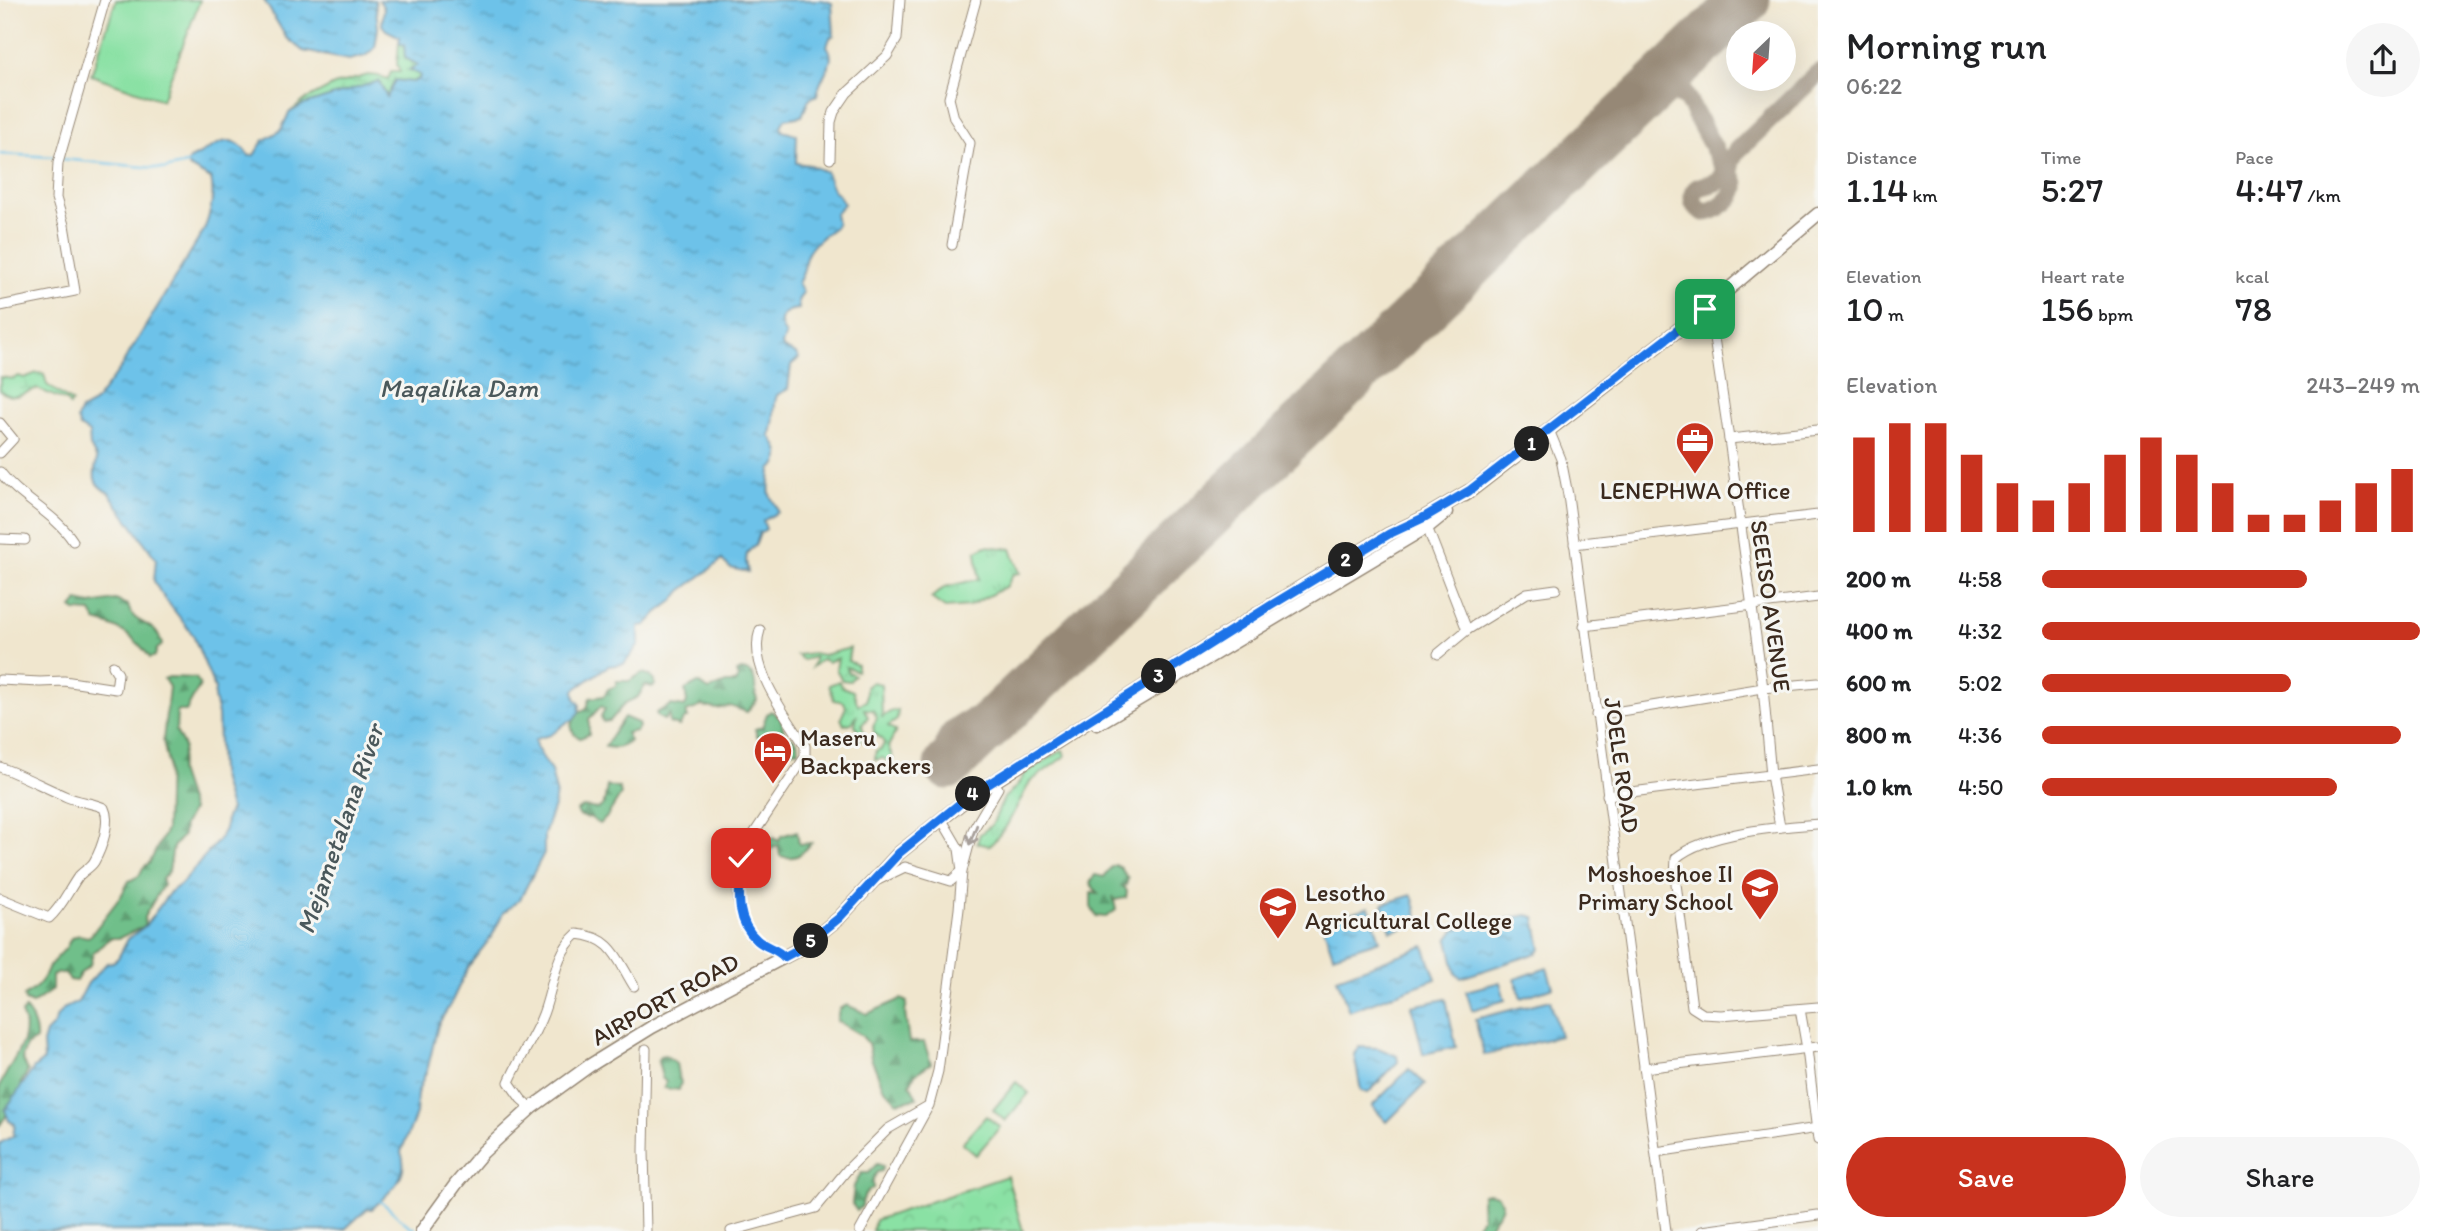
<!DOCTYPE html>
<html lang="en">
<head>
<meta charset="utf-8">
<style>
	body { margin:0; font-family:Itim,sans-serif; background:#f6f6f6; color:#202124; height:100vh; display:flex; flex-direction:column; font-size:26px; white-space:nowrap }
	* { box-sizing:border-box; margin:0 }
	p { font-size:23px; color:#757577 }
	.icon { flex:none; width:38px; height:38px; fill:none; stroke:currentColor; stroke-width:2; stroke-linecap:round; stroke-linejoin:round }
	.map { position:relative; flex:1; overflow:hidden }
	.details { display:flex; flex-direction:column; background:#fff; width:630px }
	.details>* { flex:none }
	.needle { width:46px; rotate:205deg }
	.buttons { position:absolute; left:1726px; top:21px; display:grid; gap:14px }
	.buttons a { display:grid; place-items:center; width:70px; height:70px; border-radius:50%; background:#fff; box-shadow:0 7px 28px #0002; font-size:35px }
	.pin { position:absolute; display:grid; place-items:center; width:60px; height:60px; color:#fff; margin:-30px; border-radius:14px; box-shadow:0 4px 10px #0006 }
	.km { position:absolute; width:35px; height:35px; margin:-18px; border-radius:50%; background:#222; color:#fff; font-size:19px; line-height:35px; text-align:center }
	.round { display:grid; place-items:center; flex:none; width:74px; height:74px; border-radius:37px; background:#f6f6f6 }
	.headline { display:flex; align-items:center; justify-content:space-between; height:119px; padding:0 28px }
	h1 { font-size:38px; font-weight:600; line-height:52px }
	.metrics { display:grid; grid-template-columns:repeat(3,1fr); gap:10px; height:119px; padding:7px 28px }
	.metrics div { display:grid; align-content:center }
	.metrics b { font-size:35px; font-weight:600 }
	.metrics small { font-size:19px; font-weight:400 }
	.metrics p { font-size:19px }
	.chart { height:196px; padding:14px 28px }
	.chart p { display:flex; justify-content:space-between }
	.chart svg { width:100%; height:126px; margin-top:7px; stroke:#c8321e; stroke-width:6 }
	.button { display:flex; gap:14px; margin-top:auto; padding:14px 28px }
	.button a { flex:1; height:80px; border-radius:42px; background:#c8321e; color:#fff; font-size:28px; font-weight:600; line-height:80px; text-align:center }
	.button a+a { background:#f6f6f6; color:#202124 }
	ul { padding:0 28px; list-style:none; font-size:23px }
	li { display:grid; grid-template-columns:112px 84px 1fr; align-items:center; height:52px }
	li i { height:18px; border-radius:9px; background:#c8321e }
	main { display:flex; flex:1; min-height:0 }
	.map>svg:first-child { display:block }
</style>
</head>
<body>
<main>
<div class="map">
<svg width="1818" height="1231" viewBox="0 0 1818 1231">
	<defs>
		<pattern id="grass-tufts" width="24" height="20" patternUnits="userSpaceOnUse" patternTransform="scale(1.75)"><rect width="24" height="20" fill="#8ae1a4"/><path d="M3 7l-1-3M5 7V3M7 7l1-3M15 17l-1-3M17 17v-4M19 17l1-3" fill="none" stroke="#78c18d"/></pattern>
		<pattern id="forest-firs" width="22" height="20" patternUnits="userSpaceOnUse" patternTransform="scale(1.75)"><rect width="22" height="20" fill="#6fbf8a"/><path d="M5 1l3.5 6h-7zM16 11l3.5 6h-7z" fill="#5c9b70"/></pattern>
		<pattern id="wetland-marsh" width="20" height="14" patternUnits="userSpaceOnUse" patternTransform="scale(1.75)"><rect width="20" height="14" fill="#8ae1a4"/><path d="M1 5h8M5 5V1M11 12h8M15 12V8" fill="none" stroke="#78c18d"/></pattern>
		<pattern id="park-crowns" width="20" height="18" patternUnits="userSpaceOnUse" patternTransform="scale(1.75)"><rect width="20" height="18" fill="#8ae1a4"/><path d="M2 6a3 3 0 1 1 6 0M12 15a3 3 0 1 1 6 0" fill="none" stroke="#78c18d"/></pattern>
		<pattern id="water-ripples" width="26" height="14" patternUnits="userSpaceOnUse" patternTransform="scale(1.75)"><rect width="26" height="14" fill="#6dc2e9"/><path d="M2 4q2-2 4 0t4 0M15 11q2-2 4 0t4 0" fill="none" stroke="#5b9ebc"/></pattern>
	</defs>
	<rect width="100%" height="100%" fill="#f6f6f2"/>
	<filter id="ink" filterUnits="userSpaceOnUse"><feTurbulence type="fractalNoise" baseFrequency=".0143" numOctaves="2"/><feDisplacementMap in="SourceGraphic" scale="14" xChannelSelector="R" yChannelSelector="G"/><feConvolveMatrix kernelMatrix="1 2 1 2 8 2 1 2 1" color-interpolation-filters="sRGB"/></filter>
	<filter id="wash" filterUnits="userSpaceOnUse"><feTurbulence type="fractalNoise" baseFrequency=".00686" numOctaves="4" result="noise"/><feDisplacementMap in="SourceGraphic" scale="28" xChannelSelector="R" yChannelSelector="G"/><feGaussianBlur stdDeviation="1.57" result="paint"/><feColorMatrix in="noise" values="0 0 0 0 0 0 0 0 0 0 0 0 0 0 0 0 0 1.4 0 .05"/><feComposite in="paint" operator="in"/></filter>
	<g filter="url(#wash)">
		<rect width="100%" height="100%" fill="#f0e6ce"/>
		<g fill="url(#grass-tufts)" stroke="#628661" stroke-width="2">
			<path d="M986,546L1011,549L1020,573L1013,574L1007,586L969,606L945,608L931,598L945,587L979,579L976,551Z"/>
			<path d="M850,648L848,661L857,665V671L846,667L848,672L854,675L850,681L842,680L836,669L838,658L828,662L822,659L812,667L815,657L803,660L797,655L813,653L823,655Z"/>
			<path d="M839,681L842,687L853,691L858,705L866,701V687L872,682L881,684L882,717L892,711L898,710L897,720L888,726L896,731L888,747L893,759L889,763L883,758L875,760L876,751L881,749L884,744L882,739L874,733L873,726L877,718L873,710L864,709L868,717L862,725L864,735L860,741L856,742L854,738L858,728L855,726L857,715L852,723L844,725L841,718L846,707L844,702L834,700L829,685Z"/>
			<path d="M1063,750L1065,756L1030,782L1006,827L990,846L977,843L980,834L992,825L1004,798L1017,786L1025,773Z"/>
		</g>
		<g fill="url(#forest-firs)" stroke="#557454" stroke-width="2">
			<path d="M115,600L128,605C133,628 157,619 162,645L157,649L155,656L150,658C136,637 119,627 96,621L91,612L76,611L72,608L78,601L91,604Z"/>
			<path d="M741,670C760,672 753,687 757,700L747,712L730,706L717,709L702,706L686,712L688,718H685L679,726L669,723L670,714L664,720L658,717L656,713L671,705L685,707L687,702L685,690L698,683L709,690L726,683H735L738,679L736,672Z"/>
			<path d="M642,673L649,675L655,681V685L652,687L645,685L638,697L625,703L610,721L603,722L601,716L605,709L601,706L589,719V734L580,738L574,734L571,725L579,712L587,708L590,698L604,696L608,689L616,686L617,681H629Z"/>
			<path d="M169,677L196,678L200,685L186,711H177L176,731L184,747L179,771L192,810L184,825L183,835L173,847L169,871L162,879L163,885L144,917L145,926L119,938H110L93,953L90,965L80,974L76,981L70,980L65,974L57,972L52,976V990L32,1004L25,1001L24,996C36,989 45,980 49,966L66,948L71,938L79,935L88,937L91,935L121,896L129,881L139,876L143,868L150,862L166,830L168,764L163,741L169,687L164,679Z"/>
			<path d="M771,711L781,718C785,740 785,730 797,742L799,751L790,750L788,741H785L784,745L772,737L761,738L757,736L755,729L762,727L767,714Z"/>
			<path d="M624,717L638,723L639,727L636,731L626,733L630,741C624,747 614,750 605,746Z"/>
			<path d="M607,786L619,788L621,794L606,818L599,824L590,817L586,818L579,815L577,810L583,807L598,809L604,804Z"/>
			<path d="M797,831L799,844L811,843C801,855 796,860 780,856L778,846L767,850L763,842L773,838L779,841L781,836Z"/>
			<path d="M1115,865L1121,868L1128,879L1126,885L1123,886L1127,891L1126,898L1114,900L1113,896L1116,910L1106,917L1096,916L1091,907V893L1098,894L1090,883L1095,875L1104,877L1111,867Z"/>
			<path d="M901,999L907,1002L905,1013L909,1042H924L931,1063L915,1074L910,1084L917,1098L897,1102L883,1087L871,1058L868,1043L861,1035L837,1021L839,1009L847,1005L867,1014Z"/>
			<path d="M25,1009C32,1016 37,1030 36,1040L26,1046L22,1058L28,1071L21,1083L24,1089L0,1125C0,1116 0,1093 0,1086C8,1064 35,1038 21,1014Z"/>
			<path d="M665,1055L676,1063L678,1075L681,1082L679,1090L664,1088L666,1082L662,1078L658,1060L660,1056Z"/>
			<path d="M877,1164L883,1166L882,1171L877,1172L873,1179V1188C865,1192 862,1198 862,1206L857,1211L852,1204L854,1186L861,1173H868Z"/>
			<path d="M1489,1193L1497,1195L1502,1202C1502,1213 1493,1218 1489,1227L1490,1231H1472L1482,1218L1481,1202L1483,1194Z"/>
		</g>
		<g fill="url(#wetland-marsh)" stroke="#628661" stroke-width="2">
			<path d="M399,43L404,44L405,58L418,65L410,70L420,75L419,79L413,82L395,80L387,98L384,95V91C351,96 319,98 289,113L305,100L334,85L368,75L379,76L388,79L391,72H400L397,64Z"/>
			<path d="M37,373L44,374L47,385L72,402L70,406L66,401L38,389C22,392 14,403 0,390V377L13,379L19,376L24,378Z"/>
		</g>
		<path fill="url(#park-crowns)" stroke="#628661" stroke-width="2" d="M1007,1176L1023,1231H872L875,1220Z"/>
		<g fill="#8ae1a4" stroke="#628661" stroke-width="2">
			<path d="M116,0H200L162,100L91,75Z"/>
			<path d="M1016,1082L1029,1093L1005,1121L993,1110Z"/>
			<path d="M986,1116L1000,1127L976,1155L962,1143Z"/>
		</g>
		<g fill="url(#water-ripples)" stroke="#547684" stroke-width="2">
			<path d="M264,0H375L378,28L375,48L365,56L349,60L303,51L286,37Z"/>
			<path d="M379,0H822L832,3L834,35L830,38L827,46C839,62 819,76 817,95L809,99L802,116L785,119L781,126L782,131L797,135L796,163L810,165L826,172L834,192L838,194L844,204L835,214L837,223L835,227C824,235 807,247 805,261C804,271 803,274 798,283L803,292L798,301L799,309C781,310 776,320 786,335L782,344L783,348L796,354L799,358L791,365L788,389L777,395C772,409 776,422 770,436C780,449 784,458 771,470C771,477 768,487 770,495C772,501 777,504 778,512L763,521L766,529L760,533L756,544L747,553L746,561L748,572L730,568L722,560L681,591L673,601L657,613L646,625L639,626V645L624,664L608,666L574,690L575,698L580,704L579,712L573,720C563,722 561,729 552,734C546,738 541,735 535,740L536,747L551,771L556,792L554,806L544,834V853L520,899L503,913L492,936L468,967L451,1003L438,1025L428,1067L417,1094L416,1114L401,1152C411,1177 388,1193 372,1209H367L345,1229L329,1231H0V1143L13,1136L15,1124L9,1121L5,1110L34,1068L44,1060L43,1043L46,1033L54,1025L57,1016L63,1009L78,1002L88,983L107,963L113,962L118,958L128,939L145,926L170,892L181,884L218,841L225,829L226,818L230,809L220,773L218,715L214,698L215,689L193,635L160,592L154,581L156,559L109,493C92,484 93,477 97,459L90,446L89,433L80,427L77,419L81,410L94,403L119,370L204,230C210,215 215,195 211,179L189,167L187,163L190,159C212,150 230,125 249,156L254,155L263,141L281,130L289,113L303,105L379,81L387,97L395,80L413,82L419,79L420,75L409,70L418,65L405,58L404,45L399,43L400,37L386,30L382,25L384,8Z"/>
			<path d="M1412,895L1420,923L1391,931L1383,904Z"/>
			<path d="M1369,907L1380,940L1333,955L1322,922Z"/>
			<path d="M1527,915L1535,917L1541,949L1537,953L1461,978L1456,974L1448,940L1456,929Z"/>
			<path d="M1424,946L1436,979L1349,1011L1337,978Z"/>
			<path d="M1547,968L1553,987L1521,998L1515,979Z"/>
			<path d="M1500,982L1505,1000L1472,1010L1466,991Z"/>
			<path d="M1446,999L1456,1047L1423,1054L1412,1006Z"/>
			<path d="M1550,1000L1560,1036L1484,1055L1475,1019Z"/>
			<path d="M1359,1047L1378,1048L1397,1056L1398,1062L1368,1093L1361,1091L1354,1054Z"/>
			<path d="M1409,1069L1425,1084L1387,1122L1372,1106Z"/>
		</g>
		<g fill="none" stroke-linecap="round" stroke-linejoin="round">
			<g stroke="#6dc2e9" stroke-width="2.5">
				<path d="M0,154L55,157"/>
				<path d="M62,159L165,169L190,163"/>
				<path d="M380,1201C393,1210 402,1223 415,1229"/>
			</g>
			<g stroke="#968876" stroke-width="19">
				<path d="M1686,57L1679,72L1680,86L1725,169C1724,174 1724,176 1720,180C1712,187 1692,182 1693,198C1693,206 1698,209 1704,212C1715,212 1737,197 1735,184C1734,177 1727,170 1724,164"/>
				<path d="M1650,92L1672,90L1684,97"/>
				<path d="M1731,175L1730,163L1735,153L1818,73"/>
				<path d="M989,725L970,761L960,765C952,762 946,758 945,750C941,722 987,713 1003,705C1010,702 1016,697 1023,693"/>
			</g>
			<path stroke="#968876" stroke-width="49" d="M948,765L1746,0"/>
		</g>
	</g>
	<g filter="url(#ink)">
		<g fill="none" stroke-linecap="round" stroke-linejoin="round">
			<g stroke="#968876" stroke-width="11">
				<g id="minor">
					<path d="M830,159L831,122L834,112L847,93L887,56L897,39L900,0"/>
					<path d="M952,245L970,143L954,118L949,98L976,0"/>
					<path d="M0,306L75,291L64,225L56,198L58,163L105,0"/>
					<path d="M1705,309L1713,331L1729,439L1763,688L1771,775L1780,827"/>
					<path d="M0,423L13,439L0,453"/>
					<path d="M1549,430L1561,459L1568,495L1666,1231"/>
					<path d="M1729,439L1818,430"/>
					<path d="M0,472C20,499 54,512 73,541"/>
					<path d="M1427,527L1467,630"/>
					<path d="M0,539L25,540"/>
					<path d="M1574,544L1818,515"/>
					<path d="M1584,626L1818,597"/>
					<path d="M760,630C747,667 786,715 805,746V757L745,847C735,875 733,919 756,940C765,948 776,948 784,957"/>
					<path d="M1438,654L1467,630L1527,593L1556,589"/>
					<path d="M0,680L40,682L64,681L116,689L118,674L113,666"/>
					<path d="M1596,715L1763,688L1818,683"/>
					<path d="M0,767C23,776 44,787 67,797C78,802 95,803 104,808C111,822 102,848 94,862C90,868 83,871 78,877C68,891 62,907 49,918L0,898"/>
					<path d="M1607,795L1818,769"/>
					<path d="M1818,824C1778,827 1707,832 1676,858L1675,876L1692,1007L1703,1014L1721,1015L1818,1007"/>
					<path d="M878,880L905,867L951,881L962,871L973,830L998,788"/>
					<path d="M1800,1009L1807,1049L1818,1140"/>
					<path d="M1644,1068L1818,1047"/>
					<path d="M531,1108L521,1099L509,1082C518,1061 532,1040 541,1019C554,990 552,956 577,934C613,937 617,959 634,986"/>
					<path d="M1656,1152L1818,1128"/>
					<path d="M646,1231L644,1151L646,1049"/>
					<path d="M731,1231L816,1208L847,1170L888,1129L928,1106"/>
					<path d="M860,1231L929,1105L938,1071L959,909L962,871L959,849L942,820"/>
					<path d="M1702,1231L1818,1215"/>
				</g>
			</g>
			<g stroke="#968876" stroke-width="15">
				<g id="secondary">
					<path d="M1465,495L1705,309L1818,214"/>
					<path d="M1097,724L1430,525L1446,512"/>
					<path d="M422,1231L456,1184L483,1152L531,1108L589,1066L652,1027L803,947L839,918L899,853L968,798L1270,606L1389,534L1423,518L1469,491"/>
				</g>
			</g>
			<use href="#minor" stroke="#fff" stroke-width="9"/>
			<use href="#secondary" stroke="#fff" stroke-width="12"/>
		</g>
		<defs><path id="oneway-shaft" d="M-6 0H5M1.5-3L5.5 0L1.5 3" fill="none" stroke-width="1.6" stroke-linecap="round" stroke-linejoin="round" transform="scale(1.75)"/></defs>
		<use stroke="#a79f9a" href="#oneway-shaft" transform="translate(973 835) rotate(111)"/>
	</g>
	<g fill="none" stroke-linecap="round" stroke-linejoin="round" filter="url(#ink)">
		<g stroke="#fff" stroke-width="14">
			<path id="route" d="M741,858C740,887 733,919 757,940C766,948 776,948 784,957L803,947L839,918L899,853L968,797L1270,606L1389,534L1423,518L1469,491L1705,309"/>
		</g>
		<use href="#route" stroke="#1a73e8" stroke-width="9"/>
	</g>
	<defs>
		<g id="office-pin" transform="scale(2.0125)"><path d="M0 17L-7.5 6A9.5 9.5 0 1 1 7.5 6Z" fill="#c8321e" stroke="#f6f6f2"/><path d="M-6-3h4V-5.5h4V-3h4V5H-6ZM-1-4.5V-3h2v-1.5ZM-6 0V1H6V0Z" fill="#fff"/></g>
		<g id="hotel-pin" transform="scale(2.0125)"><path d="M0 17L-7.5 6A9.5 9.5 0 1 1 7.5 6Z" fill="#c8321e" stroke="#f6f6f2"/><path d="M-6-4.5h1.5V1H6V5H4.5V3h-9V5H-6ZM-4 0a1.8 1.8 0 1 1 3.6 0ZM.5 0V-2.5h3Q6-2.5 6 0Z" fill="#fff"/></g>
		<g id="school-pin" transform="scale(2.0125)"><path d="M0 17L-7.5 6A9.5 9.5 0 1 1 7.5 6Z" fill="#c8321e" stroke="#f6f6f2"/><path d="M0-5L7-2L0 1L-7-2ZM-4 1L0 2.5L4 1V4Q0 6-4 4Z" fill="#fff"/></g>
		<g id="university-pin" transform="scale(2.0125)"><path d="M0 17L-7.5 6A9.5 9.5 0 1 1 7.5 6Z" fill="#c8321e" stroke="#f6f6f2"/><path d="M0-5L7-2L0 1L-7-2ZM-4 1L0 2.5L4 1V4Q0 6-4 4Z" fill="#fff"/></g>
	</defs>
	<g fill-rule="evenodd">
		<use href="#office-pin" x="1695" y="441"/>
		<use href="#hotel-pin" x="773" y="751"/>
		<use href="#school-pin" x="1760" y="887"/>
		<use href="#university-pin" x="1278" y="906"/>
	</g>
	<g text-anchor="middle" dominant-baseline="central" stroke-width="6" stroke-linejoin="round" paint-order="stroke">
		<g font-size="24" fill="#3b2a1e" stroke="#f6f6f2" text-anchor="start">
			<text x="1695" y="490" text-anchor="middle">LENEPHWA Office</text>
			<text x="800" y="737">Maseru<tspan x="800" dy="28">Backpackers</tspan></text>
			<text x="1733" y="873" text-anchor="end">Moshoeshoe II<tspan x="1733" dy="28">Primary School</tspan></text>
			<text x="1305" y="892">Lesotho<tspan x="1305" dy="28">Agricultural College</tspan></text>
		</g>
		<g font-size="24" fill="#3b2a1e" stroke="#f6f6f2">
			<text transform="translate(1771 606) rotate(82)">SEEISO AVENUE</text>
			<text transform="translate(1622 765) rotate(82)">JOELE ROAD</text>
			<text transform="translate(665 999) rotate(-29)">AIRPORT ROAD</text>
		</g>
		<g font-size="26" font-style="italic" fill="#4a585b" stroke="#f6f6f2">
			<text x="459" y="388">Maqalika Dam</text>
			<text transform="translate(340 829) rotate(-71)">Mejametalana River</text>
		</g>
	</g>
</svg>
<div class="buttons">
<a><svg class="needle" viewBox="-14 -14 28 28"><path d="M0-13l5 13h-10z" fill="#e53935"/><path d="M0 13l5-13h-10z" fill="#757577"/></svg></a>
</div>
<div class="pin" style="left:1705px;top:309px;background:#1e9e55"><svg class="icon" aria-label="arrive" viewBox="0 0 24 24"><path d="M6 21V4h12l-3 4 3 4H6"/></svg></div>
<div class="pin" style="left:741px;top:858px;background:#d93025"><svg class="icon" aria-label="check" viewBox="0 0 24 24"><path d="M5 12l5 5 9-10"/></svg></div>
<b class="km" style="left:1532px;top:444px">1</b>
<b class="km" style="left:1346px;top:560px">2</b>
<b class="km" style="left:1159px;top:676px">3</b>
<b class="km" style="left:973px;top:794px">4</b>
<b class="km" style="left:811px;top:941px">5</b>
</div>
<section class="details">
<div class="headline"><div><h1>Morning run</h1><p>06:22</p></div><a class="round"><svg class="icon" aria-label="share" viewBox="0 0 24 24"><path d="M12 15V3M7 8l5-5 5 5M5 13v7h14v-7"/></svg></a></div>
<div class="metrics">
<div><p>Distance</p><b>1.14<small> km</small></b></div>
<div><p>Time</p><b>5:27</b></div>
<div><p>Pace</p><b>4:47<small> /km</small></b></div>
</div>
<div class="metrics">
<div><p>Elevation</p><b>10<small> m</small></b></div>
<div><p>Heart rate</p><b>156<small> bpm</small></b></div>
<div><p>kcal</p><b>78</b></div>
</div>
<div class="chart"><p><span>Elevation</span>243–249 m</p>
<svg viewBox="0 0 160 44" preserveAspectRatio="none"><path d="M5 44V11M15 44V6M25 44V6M35 44V17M45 44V27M55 44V33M65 44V27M75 44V17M85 44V11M95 44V17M105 44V27M115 44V38M125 44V38M135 44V33M145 44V27M155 44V22"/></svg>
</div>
<ul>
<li><b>200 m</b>4:58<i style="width:70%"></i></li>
<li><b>400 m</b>4:32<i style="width:100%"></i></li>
<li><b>600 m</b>5:02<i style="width:66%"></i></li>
<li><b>800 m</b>4:36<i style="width:95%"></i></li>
<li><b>1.0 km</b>4:50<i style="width:78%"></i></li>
</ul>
<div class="button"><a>Save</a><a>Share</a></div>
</section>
</main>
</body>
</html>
